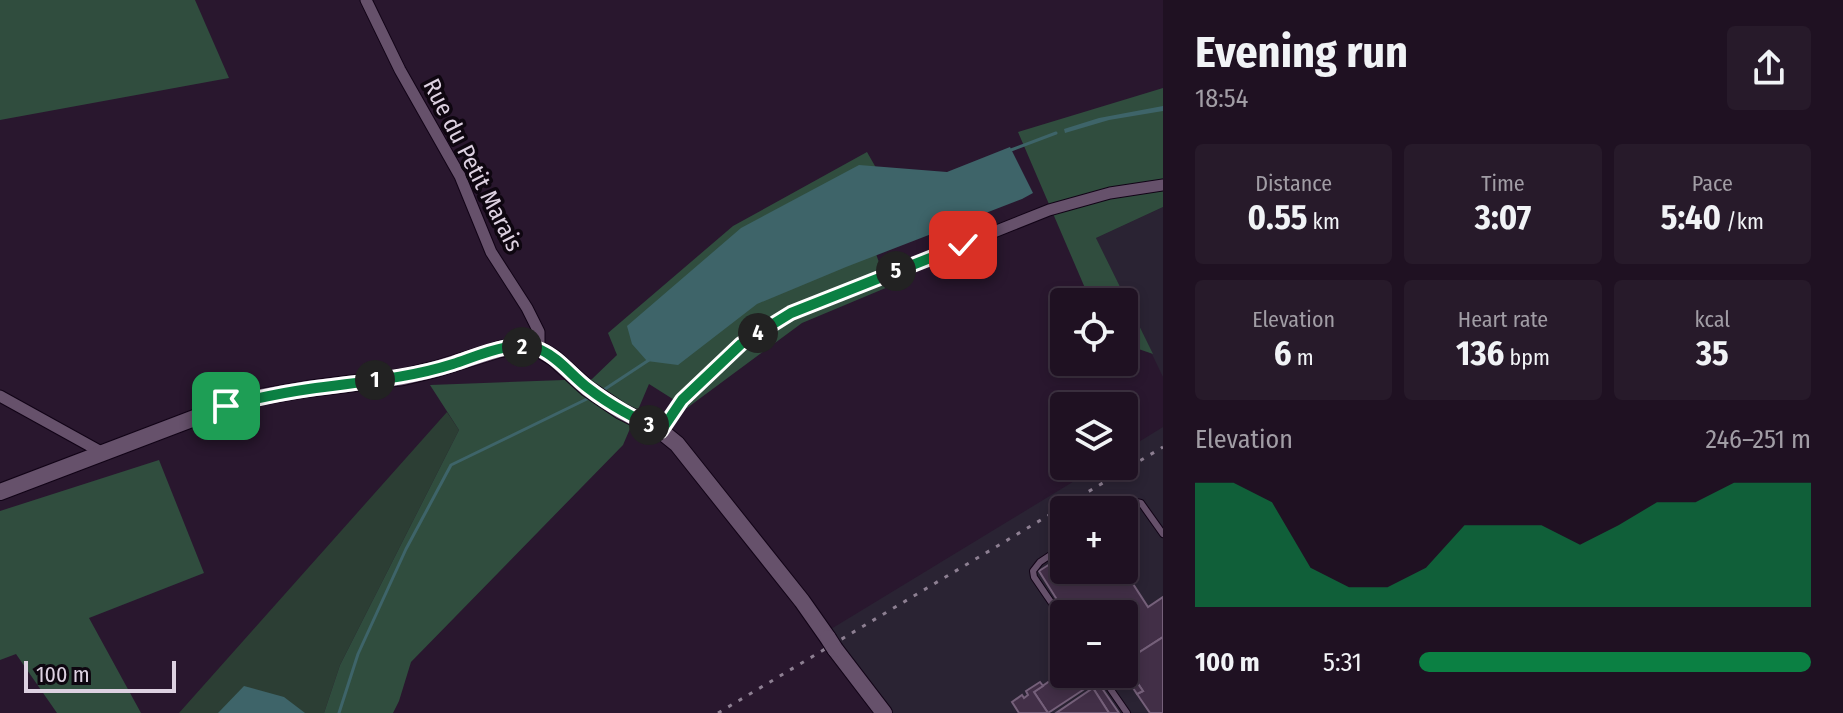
<!DOCTYPE html>
<html lang="en">
<head>
<meta charset="utf-8">
<style>
	body { margin:0; font-family:"Fira Sans Condensed",sans-serif; background:#271a2a; color:#f1f3f6; height:100vh; display:flex; flex-direction:column; font-size:30px; white-space:nowrap }
	* { box-sizing:border-box; margin:0 }
	p { font-size:26px; color:#a19da5 }
	.icon { flex:none; width:44px; height:44px; fill:none; stroke:currentColor; stroke-width:2; stroke-linecap:round; stroke-linejoin:round }
	.map { position:relative; flex:1; overflow:hidden }
	.details { display:flex; flex-direction:column; background:#1f1122; width:680px }
	.details>* { flex:none }
	.buttons { position:absolute; left:1050px; top:288px; display:grid; gap:16px }
	.buttons a { display:grid; place-items:center; width:88px; height:88px; border-radius:8px; background:#1f1122; box-shadow:0 4px 12px #0003,0 0 0 2px #3c3140; font-size:40px }
	.scale { position:absolute; left:24px; bottom:20px; width:152px; box-sizing:border-box; padding-left:8px; border:4px solid #ddd1e1; border-top:0; font-size:22px; line-height:28px; white-space:nowrap; color:#ddd1e1; -webkit-text-stroke:6px #0e0610; paint-order:stroke }
	.pin { position:absolute; display:grid; place-items:center; width:68px; height:68px; color:#fff; margin:-34px; border-radius:16px; box-shadow:0 4px 12px #0006 }
	.km { position:absolute; width:40px; height:40px; margin:-20px; border-radius:50%; background:#222; color:#fff; font-size:22px; line-height:40px; text-align:center }
	.round { display:grid; place-items:center; flex:none; width:84px; height:84px; border-radius:8px; background:#271a2a }
	.overview { display:flex; align-items:center; justify-content:space-between; height:136px; padding:0 32px }
	h1 { font-size:44px; font-weight:700; line-height:60px }
	.stats { display:grid; grid-template-columns:repeat(3,1fr); gap:12px; height:136px; padding:8px 32px }
	.stats div { display:grid; align-content:center; border-radius:8px; background:#271a2a; text-align:center }
	.stats b { font-size:34px; font-weight:700 }
	.stats small { font-size:22px; font-weight:400 }
	.stats p { font-size:22px }
	.chart { height:224px; padding:16px 32px }
	.chart p { display:flex; justify-content:space-between }
	.chart svg { width:100%; height:144px; margin-top:8px; fill:#0b8043; opacity:.7 }
	ul { padding:0 32px; list-style:none; font-size:26px }
	li { display:grid; grid-template-columns:128px 96px 1fr; align-items:center; height:60px }
	li i { height:20px; border-radius:10px; background:#0b8043 }
	main { display:flex; flex:1; min-height:0 }
	.map>svg:first-child { display:block }
</style>
</head>
<body>
<main>
<div class="map">
<svg width="1163" height="713" viewBox="0 0 1163 713">
	<rect width="100%" height="100%" fill="#29172e"/>
	<g fill="#2a2333" fill-rule="evenodd">
		<path d="M1163,207V377L1096,238Z"/>
		<path d="M1163,427V713H882L831,629L1099,466H1124V451ZM1064,510H1124V570H1064ZM1064,614H1124V674H1064Z"/>
	</g>
	<path fill="#2c3e34" d="M447,412L459,430L340,665L324,713H179Z"/>
	<g fill="#304d3e">
		<path d="M0,0H195L229,78L0,120Z"/>
		<path d="M1163,88V207L1096,238L1153,354L1124,344V302H1091L1018,132Z"/>
		<path d="M867,152L900,210L868,232L888,287L802,323L687,408L649,384L623,445L411,662L399,701L393,713H324L340,665L459,430L430,385L592,379L617,355L608,333L733,226Z"/>
		<path d="M159,460L204,573L89,618L141,713H57L16,654L0,660V511Z"/>
	</g>
	<g fill="#3e6469">
		<path d="M1163,106V111L1109,120L1065,133L1064,129L1099,118Z"/>
		<path d="M1010,147L1033,193L1022,199L846,267L757,304L678,365L647,361L632,344L627,326L741,228L859,165L947,172Z"/>
		<path d="M244,686L284,697L305,713H218Z"/>
	</g>
	<g fill="none" stroke-linecap="round" stroke-linejoin="round">
		<g stroke="#3e6469" stroke-width="3">
			<path d="M1011,150L1056,133"/>
			<path d="M602,391L649,360"/>
			<path d="M339,713L358,654L406,549L451,465L591,397"/>
		</g>
	</g>
	<g fill="#422f47" stroke="#75607a" stroke-width="2">
		<path d="M1064,555V570H1124L1148,607L1163,597V637L1124,662V614H1066L1039,571Z"/>
		<path d="M1163,637V713H1150L1137,694L1143,691L1132,675L1127,679L1123,674L1124,662Z"/>
		<path d="M1064,671V674H1081L1089,686L1048,713L1034,692Z"/>
		<path d="M1081,674H1091L1096,681L1089,686Z"/>
		<path d="M1132,675L1143,691L1137,694L1127,679Z"/>
		<path d="M1097,681L1119,713H1109L1091,685Z"/>
		<path d="M1040,682L1043,686L1034,692L1048,713H1019L1012,702L1022,695L1024,698L1028,695L1026,691Z"/>
		<path d="M1093,688L1109,713H1056Z"/>
	</g>
	<g fill="none" stroke-linecap="round" stroke-linejoin="round">
		<g stroke="#110316" stroke-width="8">
			<g id="lane">
				<path d="M1120,510L1136,502L1141,503L1163,534"/>
				<path d="M1064,546L1040,562L1033,571L1034,577L1064,621"/>
				<path d="M1100,674L1127,713"/>
			</g>
		</g>
		<g stroke="#110316" stroke-width="13">
			<g id="street">
				<path d="M366,0L400,70L460,176L491,252L527,308L539,332V349"/>
				<path d="M0,396L103,453"/>
				<path d="M661,431L682,400L741,344L791,313L1049,210L1110,193L1163,185"/>
			</g>
		</g>
		<g stroke="#110316" stroke-width="18">
			<g id="secondary">
				<path d="M0,492L226,406L261,397L307,389L403,377L436,369L500,349L518,346L539,349L554,358L587,388L621,411L661,431L677,444L802,601L828,638"/>
				<path d="M835,649L884,713"/>
			</g>
		</g>
		<use href="#lane" stroke="#66516b" stroke-width="6"/>
		<use href="#street" stroke="#66516b" stroke-width="11"/>
		<use href="#secondary" stroke="#66516b" stroke-width="16"/>
		<path stroke="#8d7f92" stroke-width="3" stroke-dasharray="4 8" stroke-linecap="butt" d="M718,713L1163,447"/>
		<g stroke="#110316" stroke-width="18" stroke-linecap="butt">
			<path id="secondary-bridge" d="M828,638L835,649"/>
		</g>
		<use href="#secondary-bridge" stroke="#66516b" stroke-width="16"/>
	</g>
	<g fill="none" stroke-linecap="round" stroke-linejoin="round">
		<g stroke="#fff" stroke-width="16">
			<path id="route" d="M226,406C253,399 281,393 309,389C357,382 406,379 453,364C478,356 514,338 541,350C559,358 572,376 588,388C611,406 635,418 661,431L682,400L741,344L791,313L963,245"/>
		</g>
		<use href="#route" stroke="#0b8043" stroke-width="10"/>
	</g>
	<g text-anchor="middle" dominant-baseline="central" stroke-width="7" stroke-linejoin="round" paint-order="stroke">
		<g font-size="24" fill="#ddd1e1" stroke="#0e0610">
			<text transform="translate(473 165) rotate(63)">Rue du Petit Marais</text>
		</g>
	</g>
</svg>
<div class="buttons">
<a><svg class="icon" aria-label="locate" viewBox="0 0 24 24"><circle cx="12" cy="12" r="6"/><path d="M12 2v4M12 18v4M2 12h4M18 12h4"/></svg></a>
<a><svg class="icon" aria-label="layers" viewBox="0 0 24 24"><path d="M12 4l9 5-9 5-9-5zM3 14l9 5 9-5"/></svg></a>
<a>+</a>
<a>−</a>
</div>
<div class="scale">100 m</div>
<div class="pin" style="left:226px;top:406px;background:#1e9e55"><svg class="icon" aria-label="arrive" viewBox="0 0 24 24"><path d="M6 21V4h12l-3 4 3 4H6"/></svg></div>
<div class="pin" style="left:963px;top:245px;background:#d93025"><svg class="icon" aria-label="check" viewBox="0 0 24 24"><path d="M5 12l5 5 9-10"/></svg></div>
<b class="km" style="left:375px;top:380px">1</b>
<b class="km" style="left:522px;top:347px">2</b>
<b class="km" style="left:649px;top:425px">3</b>
<b class="km" style="left:758px;top:333px">4</b>
<b class="km" style="left:896px;top:271px">5</b>
</div>
<section class="details">
<div class="overview"><div><h1>Evening run</h1><p>18:54</p></div><a class="round"><svg class="icon" aria-label="share" viewBox="0 0 24 24"><path d="M12 15V3M7 8l5-5 5 5M5 13v7h14v-7"/></svg></a></div>
<div class="stats">
<div><p>Distance</p><b>0.55<small> km</small></b></div>
<div><p>Time</p><b>3:07</b></div>
<div><p>Pace</p><b>5:40<small> /km</small></b></div>
</div>
<div class="stats">
<div><p>Elevation</p><b>6<small> m</small></b></div>
<div><p>Heart rate</p><b>136<small> bpm</small></b></div>
<div><p>kcal</p><b>35</b></div>
</div>
<div class="chart"><p><span>Elevation</span>246–251 m</p>
<svg viewBox="0 0 160 44" preserveAspectRatio="none"><path d="M0 44V6L10 6L20 12L30 32L40 38L50 38L60 32L70 19L80 19L90 19L100 25L110 19L120 12L130 12L140 6L150 6L160 6V44z"/></svg>
</div>
<ul>
<li><b>100 m</b>5:31<i style="width:100%"></i></li>
</ul>
</section>
</main>
</body>
</html>
